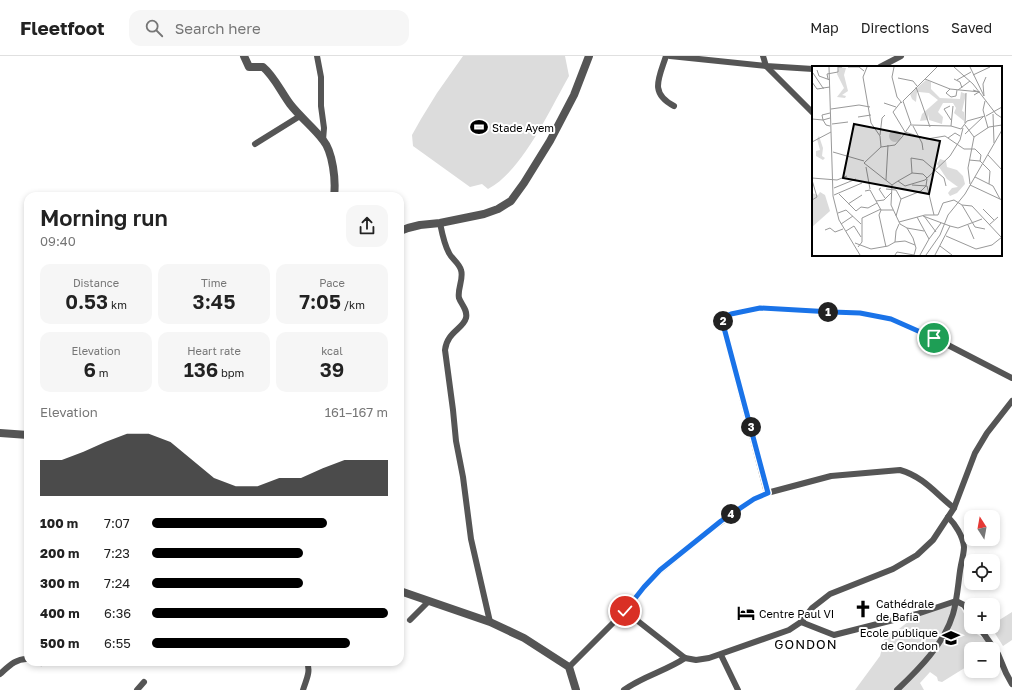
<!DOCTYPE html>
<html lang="en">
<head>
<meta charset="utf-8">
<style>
	body { margin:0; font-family:"Golos Text",sans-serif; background:#f6f6f6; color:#222; height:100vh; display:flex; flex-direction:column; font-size:15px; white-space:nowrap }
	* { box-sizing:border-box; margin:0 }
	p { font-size:13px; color:#767676 }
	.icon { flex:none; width:22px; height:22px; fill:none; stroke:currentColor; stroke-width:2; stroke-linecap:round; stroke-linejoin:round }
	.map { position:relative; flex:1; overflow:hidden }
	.sheet { position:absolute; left:24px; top:136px; width:380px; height:474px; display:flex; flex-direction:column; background:#fff; border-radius:12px; box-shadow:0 2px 6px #0003 }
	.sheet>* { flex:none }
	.needle { width:26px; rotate:349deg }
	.controls { position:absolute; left:964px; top:454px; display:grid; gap:8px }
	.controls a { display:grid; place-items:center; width:36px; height:36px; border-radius:8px; background:#fff; box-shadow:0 2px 6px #0003; font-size:20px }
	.pin { position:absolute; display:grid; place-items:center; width:34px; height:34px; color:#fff; margin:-17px; border:2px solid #fff; border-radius:50%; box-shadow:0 1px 4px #0007 }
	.km { position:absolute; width:20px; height:20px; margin:-10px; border-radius:50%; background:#222; color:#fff; font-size:11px; line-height:20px; text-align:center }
	.round { display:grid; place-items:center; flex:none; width:42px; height:42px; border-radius:12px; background:#f6f6f6 }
	.summary { display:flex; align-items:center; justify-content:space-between; height:68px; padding:0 16px }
	h1 { font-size:22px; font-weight:600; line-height:30px }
	.stats { display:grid; grid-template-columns:repeat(3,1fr); gap:6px; height:68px; padding:4px 16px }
	.stats div { display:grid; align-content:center; border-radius:10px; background:#f6f6f6; text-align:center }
	.stats b { font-size:20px; font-weight:600 }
	.stats small { font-size:11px; font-weight:400 }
	.stats p { font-size:11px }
	.chart { height:112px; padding:8px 16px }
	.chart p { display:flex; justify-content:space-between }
	.chart svg { width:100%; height:72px; margin-top:4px; fill:#000; opacity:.7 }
	ul { padding:0 16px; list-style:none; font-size:13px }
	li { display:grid; grid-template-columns:64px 48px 1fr; align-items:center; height:30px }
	li i { height:10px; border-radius:5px; background:#000 }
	header { display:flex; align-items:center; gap:24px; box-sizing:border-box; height:56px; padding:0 20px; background:#fff; border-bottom:1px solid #e0e0e0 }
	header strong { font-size:19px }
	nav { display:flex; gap:22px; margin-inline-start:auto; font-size:14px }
	.search { width:280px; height:36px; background:#f6f6f6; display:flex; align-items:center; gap:10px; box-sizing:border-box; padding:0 14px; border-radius:12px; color:#767676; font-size:15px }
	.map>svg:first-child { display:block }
</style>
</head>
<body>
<header>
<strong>Fleetfoot</strong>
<div class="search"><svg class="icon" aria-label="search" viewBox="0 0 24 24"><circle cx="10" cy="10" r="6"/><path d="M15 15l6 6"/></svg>Search here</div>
<nav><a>Map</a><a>Directions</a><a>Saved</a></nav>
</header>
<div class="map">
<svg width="1012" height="634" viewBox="0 0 1012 634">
	<rect width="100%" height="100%" fill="#fff"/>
	<g fill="#dcdcdc">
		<path d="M463,0H565L569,20C549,55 523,114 488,133L482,128L470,131L413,90L412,79L421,63L437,37Z"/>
		<path d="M952,544L961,552L974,576L987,585L986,588L977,593H971V608L942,626L938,625L937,621L930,616L920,627L924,634H855L880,600L884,584L888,578L899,573L909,565Z"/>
		<path d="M1012,556V584L1003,590L991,571H993V568Z"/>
	</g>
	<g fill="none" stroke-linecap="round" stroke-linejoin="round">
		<g stroke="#555" stroke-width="6">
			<path d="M317,0L321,21V50L324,72L323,84"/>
			<path d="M666,0C659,22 649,37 674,50"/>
			<path d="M670,0L766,10L813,13"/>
			<path d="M763,0L766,10L813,57"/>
			<path d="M880,11L901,0"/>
			<path d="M255,88L300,60"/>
			<path d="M440,167C442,177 444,188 449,197C452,203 459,207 461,214C464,223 457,233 459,242C461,248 468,254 466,262C463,273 447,276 445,294L453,354L456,385L463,421L471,483L490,566"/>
			<path d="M767,437L723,268V261L731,258L760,252L832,256L861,257L891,263L942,286L1012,322"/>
			<path d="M625,555L644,531L661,514L711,473L754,443L767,437L831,420L900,414C924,421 935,437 954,452"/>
			<path d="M410,564L429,545"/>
			<path d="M801,566L834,579L917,558L956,545L964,549L971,559"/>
			<path d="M979,571L998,598L1006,617L1012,628"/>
			<path d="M721,599L738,634"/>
			<path d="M39,606L41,607"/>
			<path d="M569,611L625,555L685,602L696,604L709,602L789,574L801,566L812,552L830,538L893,513L917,499L933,484L954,452L975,397L987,377L1012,345"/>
			<path d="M0,618C8,611 16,602 28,603"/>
			<path d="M137,634L144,626"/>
			<path d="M303,634C306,624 311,616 307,606"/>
			<path d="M624,634C643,620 666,615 685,602"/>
			<path d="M897,634C920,612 944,588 953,558C957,544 958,529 960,515C961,507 964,498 964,491C963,480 955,468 948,461"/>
		</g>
		<g stroke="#555" stroke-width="8">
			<path d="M244,0L249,11H263C274,20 281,36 290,48C300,61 313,71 323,84C333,96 336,125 334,140"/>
			<path d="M400,175L408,172L420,169L440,167L484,158L498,153L511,145L524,127L550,85L574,39L589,0"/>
			<path d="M0,377L28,379"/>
			<path d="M400,535L490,566L524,582L569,611L576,634"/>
		</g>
	</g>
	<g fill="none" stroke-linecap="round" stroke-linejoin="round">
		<g stroke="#fff" stroke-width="8">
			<path id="route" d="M625,555L644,531L660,514L721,465L754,443L768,437L723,268V261L731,258L760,252L832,256L860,257L891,263L934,282"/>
		</g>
		<use href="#route" stroke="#1a73e8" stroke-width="5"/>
	</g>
	<defs>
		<g id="stadium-bare" transform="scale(1.38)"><path d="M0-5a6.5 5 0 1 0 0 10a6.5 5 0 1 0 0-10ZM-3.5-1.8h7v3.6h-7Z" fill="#000" stroke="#fff" stroke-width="2.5" paint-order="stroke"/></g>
		<g id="church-bare" transform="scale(1.38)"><path d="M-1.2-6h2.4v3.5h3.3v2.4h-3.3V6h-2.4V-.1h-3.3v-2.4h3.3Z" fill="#000" stroke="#fff" stroke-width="2.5" paint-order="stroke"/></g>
		<g id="hotel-bare" transform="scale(1.38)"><path d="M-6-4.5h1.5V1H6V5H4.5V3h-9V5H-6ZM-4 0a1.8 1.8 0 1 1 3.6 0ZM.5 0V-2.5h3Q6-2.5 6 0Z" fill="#000" stroke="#fff" stroke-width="2.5" paint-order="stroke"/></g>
		<g id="school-bare" transform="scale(1.38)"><path d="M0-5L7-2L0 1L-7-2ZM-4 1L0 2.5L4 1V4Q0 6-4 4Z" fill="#000" stroke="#fff" stroke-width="2.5" paint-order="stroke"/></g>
	</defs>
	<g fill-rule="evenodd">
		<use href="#stadium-bare" x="479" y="71"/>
		<use href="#church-bare" x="863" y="553"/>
		<use href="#hotel-bare" x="746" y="557"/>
		<use href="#school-bare" x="951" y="582"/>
	</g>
	<g text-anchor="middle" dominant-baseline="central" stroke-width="4" stroke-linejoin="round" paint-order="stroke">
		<g font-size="11" fill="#000" stroke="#fff" text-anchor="start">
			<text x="492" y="71">Stade Ayem</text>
			<text x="876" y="547">Cathédrale<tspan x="876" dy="13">de Bafia</tspan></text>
			<text x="759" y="557">Centre Paul VI</text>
			<text x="938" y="576" text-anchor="end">Ecole publique<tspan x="938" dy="13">de Gondon</tspan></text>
		</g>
		<g font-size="13" letter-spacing="1" fill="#000" stroke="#fff">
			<text x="806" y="588">GONDON</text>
		</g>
	</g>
	<g transform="translate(812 10)">
		<rect width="190" height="190" fill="#fff"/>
		<path d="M27,1L34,2L32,9L36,25L30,29L34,30L33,32L25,31L32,22L25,8ZM114,14L119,16V23L128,32L148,33L149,26L154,28L150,45L152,46V55L142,47L144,42L141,37H131L126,46L131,51L130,58L117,54V48L116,54L108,55L110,48L126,34L117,27L107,26H105L104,36L100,33L98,28ZM77 70a6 6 0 1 1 12 0a6 6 0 1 1-12 0ZM7,70L11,82L10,90L13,92L11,94L4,90V85L8,84L5,73ZM128,93L134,95L135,101L145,104L151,110L153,118L145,127L138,130L136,127L140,122L146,121L135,113L125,98ZM8,126L13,129L18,145L0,161V127L6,129Z" fill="#dcdcdc"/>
		<path fill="none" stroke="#999" stroke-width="1" d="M17,1L21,130L27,154L48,189M36,1H47L52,5M55,1L51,11L59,57L68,70L69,81M82,1L80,11L85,31L90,37M142,1L161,18L184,48L190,52M158,1L172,30M5,4L7,10L18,14M1,7L11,22L18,21M161,9L178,1M86,12L101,15L105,20M16,13L15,8L26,6V1H30M113,13L138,23L168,26M142,13L148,16L150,22M145,14L159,6M0,16L5,23L12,22M104,21L118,61M138,23L134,27L139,31L144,30L145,24M146,24L158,15M161,24L167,26L162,29M172,30L171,18L174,11M173,35L171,44L176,62M89,36L81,46L93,66L115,73L133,70L152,83H163L169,89L168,95M72,37L84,41M138,40L132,43L139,54M19,43L47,39L58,41M181,48L182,77M174,50L190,41M46,51L59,49M18,52L11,54L14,59L18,60M0,53L11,54L10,49L18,47M153,57L154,27M20,58L36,56M99,59L139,60L149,63L155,55L173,50M153,59L162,71M101,60L110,77L111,84M139,60L141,40M153,68L171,51M68,69L70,52L73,49M136,72L143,67L148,70M0,76L19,66M21,86L52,95M176,89L190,104M157,94L168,95L178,105L177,118M54,101L58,123M100,107L99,92L111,94L132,112L134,120M163,111L181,120L188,133M0,112L25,114L35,110M0,114L5,131L0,134M74,114L76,79M86,115L100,107L111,108L115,112M158,118L156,102L162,71L177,61L190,59M80,119L86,115L93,120L113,114L138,90L148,74L151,62M100,119L115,120L122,149M158,119L190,134M22,122L44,113M69,122L67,123L73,132M74,123L84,124L89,133M53,125L58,124L69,144H81M27,128L44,145L49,141L56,142L65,137M22,129L50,117M64,135L72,134L80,126M36,138L50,129M150,139L160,140L189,171M171,143L182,154M69,144L67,149L74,181M26,147L34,144L49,158M84,150L89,133L109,125L114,120L115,113M111,150L138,160L123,189M112,150L124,166M105,151L117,173L108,189M87,156L113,149H126L131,137L142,134L150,139L163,161L173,163M29,158L41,150M156,159L162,173M177,159L186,151M138,160L146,162L170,153M95,162L112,165M13,164L18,162L23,166L31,163M34,165L42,160L49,171M134,170L164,183L180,179L190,171M117,173L129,157M83,176L93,175L103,179M43,177L59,183L76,180L83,176L84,165L87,158M128,180L140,189M46,181L50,176V152L69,143M83,189L85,186L102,189M102,189L104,182L101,172L95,162L88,158L79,139L80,119L52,97L69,81L83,79L90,71L99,58L91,35L125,1M114,189L128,169L136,149L153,128L190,64"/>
		<path fill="#000" fill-opacity="0.15" stroke="#000" stroke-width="2" d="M42,58L128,75L117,128L31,112Z"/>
		<rect width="190" height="190" fill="none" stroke="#000" stroke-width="2"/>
	</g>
</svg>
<div class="controls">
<a><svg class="needle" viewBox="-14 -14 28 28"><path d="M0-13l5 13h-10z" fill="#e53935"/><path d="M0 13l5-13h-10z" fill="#767676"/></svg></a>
<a><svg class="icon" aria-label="locate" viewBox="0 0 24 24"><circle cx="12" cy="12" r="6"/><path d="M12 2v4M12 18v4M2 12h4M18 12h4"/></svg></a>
<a>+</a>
<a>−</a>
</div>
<div class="pin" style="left:934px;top:282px;background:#1e9e55"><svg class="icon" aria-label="arrive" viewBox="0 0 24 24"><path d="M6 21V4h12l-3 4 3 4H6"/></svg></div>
<div class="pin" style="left:625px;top:555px;background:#d93025"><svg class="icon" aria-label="check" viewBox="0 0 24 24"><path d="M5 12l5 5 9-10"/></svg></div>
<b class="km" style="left:828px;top:256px">1</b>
<b class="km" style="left:723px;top:265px">2</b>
<b class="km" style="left:751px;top:371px">3</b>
<b class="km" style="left:731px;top:458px">4</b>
<section class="sheet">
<div class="summary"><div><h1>Morning run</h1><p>09:40</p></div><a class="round"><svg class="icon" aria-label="share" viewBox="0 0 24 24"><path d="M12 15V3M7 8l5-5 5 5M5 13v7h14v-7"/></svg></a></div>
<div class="stats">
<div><p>Distance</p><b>0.53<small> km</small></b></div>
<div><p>Time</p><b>3:45</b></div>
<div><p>Pace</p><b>7:05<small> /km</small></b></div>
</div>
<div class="stats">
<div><p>Elevation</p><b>6<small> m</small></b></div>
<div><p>Heart rate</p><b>136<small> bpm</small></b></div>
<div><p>kcal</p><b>39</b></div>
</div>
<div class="chart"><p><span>Elevation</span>161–167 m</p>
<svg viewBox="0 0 160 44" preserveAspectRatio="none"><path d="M0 44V22L10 22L20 17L30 11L40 6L50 6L60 11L70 22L80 33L90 38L100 38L110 33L120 33L130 27L140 22L150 22L160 22V44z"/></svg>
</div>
<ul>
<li><b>100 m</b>7:07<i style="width:74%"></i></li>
<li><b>200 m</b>7:23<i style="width:64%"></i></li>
<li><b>300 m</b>7:24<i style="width:64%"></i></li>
<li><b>400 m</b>6:36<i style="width:100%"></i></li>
<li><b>500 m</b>6:55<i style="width:84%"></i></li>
</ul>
</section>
</div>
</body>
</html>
